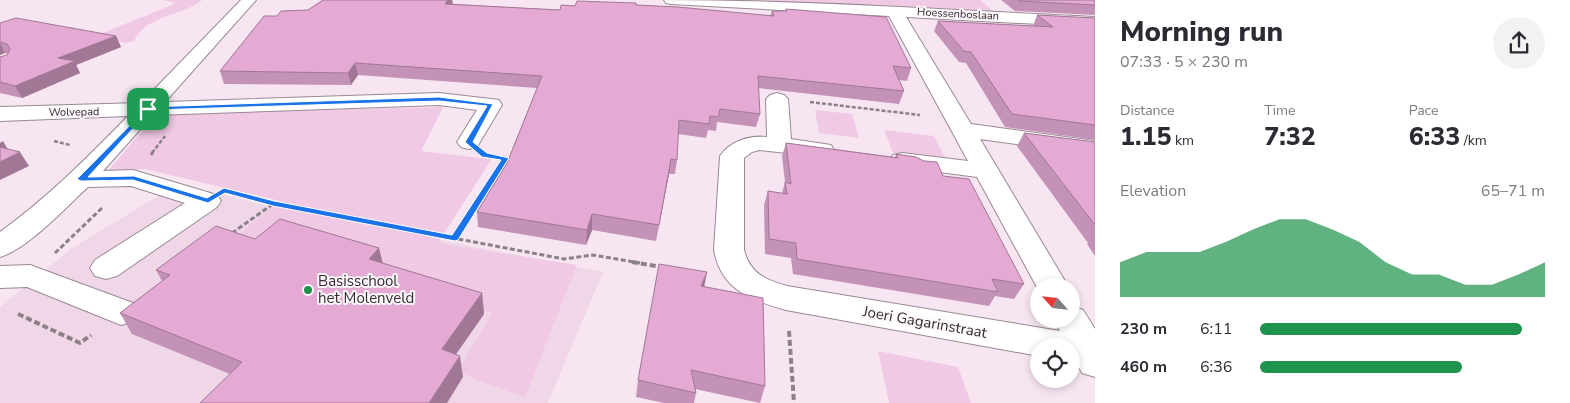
<!DOCTYPE html>
<html lang="en">
<head>
<meta charset="utf-8">
<style>
	body { margin:0; font-family:"Nunito Sans",sans-serif; background:#f2f2f3; color:#2b2b33; height:100vh; display:flex; flex-direction:column; font-size:19px; white-space:nowrap }
	* { box-sizing:border-box; margin:0 }
	p { font-size:16px; color:#7c7c81 }
	.icon { flex:none; width:28px; height:28px; fill:none; stroke:currentColor; stroke-width:2; stroke-linecap:round; stroke-linejoin:round }
	.map { position:relative; flex:1; overflow:hidden }
	.side { display:flex; flex-direction:column; background:#fff; width:475px }
	.side>* { flex:none }
	.needle { width:32px; rotate:297deg }
	.fabs { position:absolute; left:1030px; top:278px; display:grid; gap:10px }
	.fabs a { display:grid; place-items:center; width:50px; height:50px; border-radius:50%; background:#fff; box-shadow:0 2px 8px #0003; font-size:25px }
	.pin { position:absolute; display:grid; place-items:center; width:42px; height:42px; color:#fff; margin:-21px; border-radius:10px; box-shadow:0 2px 8px #0006 }
	.round { display:grid; place-items:center; flex:none; width:52px; height:52px; border-radius:26px; background:#f2f2f3 }
	.head { display:flex; align-items:center; justify-content:space-between; height:85px; padding:0 25px }
	h1 { font-size:28px; font-weight:800; line-height:38px }
	.metrics { display:grid; grid-template-columns:repeat(3,1fr); gap:8px; height:85px; padding:5px 25px }
	.metrics div { display:grid; align-content:center }
	.metrics b { font-size:25px; font-weight:800 }
	.metrics small { font-size:14px; font-weight:400 }
	.metrics p { font-size:14px }
	.chart { height:140px; padding:10px 25px }
	.chart p { display:flex; justify-content:space-between }
	.chart svg { width:100%; height:90px; margin-top:5px; fill:#1f924d; opacity:.7 }
	ul { padding:0 25px; list-style:none; font-size:16px }
	li { display:grid; grid-template-columns:80px 60px 1fr; align-items:center; height:38px }
	li i { height:12px; border-radius:6px; background:#1f924d }
	main { display:flex; flex:1; min-height:0 }
	.map>svg:first-child { display:block }
</style>
</head>
<body>
<main>
<div class="map">
<svg width="1095" height="403" viewBox="0 0 1095 403">
	<rect width="100%" height="100%" fill="#f7e6f2"/>
	<path fill="#efd7e8" d="M178,184L268,206L603,272L548,403H0V307L72,248Z"/>
	<g fill="#f0c9e4">
		<path d="M161,0H202C182,17 147,14 134,41L127,43L98,39L100,34L172,5L175,2Z"/>
		<path d="M749,0H980L994,12Z"/>
		<path d="M443,107L421,151L489,159L493,157L438,243L577,265L525,397L482,382L458,371L492,313L383,279L229,242L280,201L145,169L107,172L149,123L174,113Z"/>
		<path d="M815,110L852,114L859,138L819,133Z"/>
		<path d="M884,130L934,136L946,159L893,153Z"/>
		<path d="M878,351L958,367L971,403H889Z"/>
	</g>
	<g fill="none" stroke-linecap="round" stroke-linejoin="round">
		<g stroke="#998994" stroke-width="2">
			<g id="minor">
				<path d="M241,0H256L165,102L439,93L491,99L499,100L502,105L477,147L469,149L461,147L457,142L477,110L439,105L153,115L103,171L133,170L217,195L221,201L217,207L117,276L106,279L95,276L90,268L95,260L185,203L131,186L88,187C66,207 28,249 0,257V232C47,198 87,158 128,116L0,121V107L141,103Z"/>
				<path d="M664,0C808,0 951,10 1095,17V27L906,17L971,124L1095,141V155L980,139L1068,286H1039V291L977,177L902,167L893,165L890,160L893,155L902,153L968,161L889,16L671,4L666,3Z"/>
				<path d="M777,93L784,95L788,99L791,139L831,145L834,150L831,155L822,157L759,150L752,152L744,158V250C750,273 765,280 787,286L1060,331L1054,319H1071V306L1083,310L1095,329V377L1082,373L1074,357L1071,358V346H1039V356L786,310C751,300 721,290 714,250L720,156C730,141 749,135 767,137L766,99L770,95Z"/>
				<path d="M30,265L133,303L138,312L133,321L121,325L27,287L0,288V266Z"/>
			</g>
		</g>
		<g stroke="#8c8188" stroke-width="2.5" stroke-dasharray="4 2" stroke-linecap="butt">
			<path d="M810,102L920,115"/>
			<path d="M54,141L70,145"/>
			<path d="M152,153L165,136"/>
		</g>
		<g stroke="#8c8188" stroke-width="3" stroke-dasharray="5 2.5" stroke-linecap="butt">
			<path d="M151,155L153,152"/>
			<path d="M495,157L511,159"/>
			<path d="M238,194L273,204L564,259L593,255L640,263"/>
			<path d="M232,233L273,204"/>
			<path d="M455,238L505,158"/>
			<path d="M55,253L103,207"/>
		</g>
		<g stroke="#8c8188" stroke-width="4" stroke-dasharray="6 3" stroke-linecap="butt">
			<path d="M632,262L662,267"/>
			<path d="M18,314L80,343L91,335"/>
			<path d="M789,331L794,403"/>
		</g>
		<use href="#minor" fill="#fff" fill-rule="evenodd"/>
	</g>
	<g fill="#c492b6">
		<path d="M323,0H452L453,4L560,10L575,6L636,5L770,16L772,11H785L786,9L911,68L907,81L899,80L904,91L899,104L758,88L760,114L756,127L717,122L716,131L708,130L706,138L678,134L677,160L675,174H669L656,241L592,230L586,245L478,227L477,212L507,163L537,88L358,75L351,85L224,84L220,71L277,16L308,10Z"/>
		<path d="M1001,0H1095V15L1015,11Z"/>
		<path d="M1037,15L1095,18V140L1005,127L966,63L959,62L934,31L938,21L1033,26Z"/>
		<path d="M0,23L116,36L121,47L76,65L80,73L22,98L0,93V57L7,55L8,54L5,53L0,55Z"/>
		<path d="M1024,133L1095,142V256L1087,244L1088,243L1017,146Z"/>
		<path d="M786,143L895,157L896,154L943,176L1024,284L1014,299L995,296L989,306L793,274L791,258L765,254L764,205L768,191L782,193L785,182L782,156Z"/>
		<path d="M255,239L382,263L482,293L484,314L456,354L463,377L230,374L132,334L120,313L162,281L156,270Z"/>
		<path d="M704,287L765,386L760,403L695,389L696,393L694,403H664L636,397L638,380Z"/>
	</g>
	<g fill="#a07794">
		<path d="M448,0H452L453,6L445,4Z"/>
		<path d="M116,36L121,47L76,65L80,73L22,98L15,86L58,58Z"/>
		<path d="M0,43L5,53L0,55Z"/>
		<path d="M355,63L358,75L351,85L348,73Z"/>
		<path d="M3,141L11,155H0V143Z"/>
		<path d="M20,152L29,166L0,180V162Z"/>
		<path d="M671,159L669,174L656,241L659,225Z"/>
		<path d="M592,214V230L586,245L587,230Z"/>
		<path d="M379,248L384,268L369,259Z"/>
		<path d="M707,272L704,288L701,286Z"/>
		<path d="M482,293L484,314L445,370L442,349Z"/>
		<path d="M460,356L463,377L447,403H429Z"/>
	</g>
	<g fill="#e4aad4" stroke="#a07794">
		<path d="M323,0H448L445,4L560,10L561,5L575,6L577,1L636,3V5L678,7L774,16L772,11H787L786,9L886,17L911,68L893,66L904,91L758,76L760,114L720,109L718,117L710,116L709,124L679,120L677,160L671,159L659,225L592,214L587,230L477,212L507,163L542,76L355,63L348,73L220,71L264,16H277L281,11L308,10Z"/>
		<path d="M1018,0H1095V5L1019,1Z"/>
		<path d="M1037,15L1095,18V125L1012,114L971,52L964,51L938,21L1053,27Z"/>
		<path d="M16,18L116,36L58,58L75,61L15,86L0,82V57L7,55L10,49L7,44L0,42V23Z"/>
		<path d="M1024,133L1095,142V225Z"/>
		<path d="M786,143L898,158L896,154L916,157L924,161L937,162L943,176L969,179L1024,284L992,279L998,292L797,259L796,243L769,239L768,191L787,194L785,182L791,184Z"/>
		<path d="M0,147L20,152L0,162Z"/>
		<path d="M280,219L379,248L369,259L482,293L442,349L460,356L429,403H200L242,362L120,313L170,275L156,270L216,226L255,239Z"/>
		<path d="M659,264L707,272L701,286L763,298L765,386L691,370L696,393L638,380Z"/>
	</g>
	<path fill="#1a73e8" stroke="#fff" fill-rule="evenodd" d="M439,97L493,104L473,142L487,153L509,158L458,240L455,241L273,206L225,193L208,203L133,180L81,181L77,179L148,107ZM439,101L487,106L465,142L482,157L501,160L452,235L274,201L224,188L207,198L134,176L88,177L150,110Z"/>
	<circle fill="#1f924d" stroke="#fdf7fb" stroke-width="2" cx="308" cy="290" r="5"/>
	<g text-anchor="middle" dominant-baseline="central" stroke-width="4" stroke-linejoin="round" paint-order="stroke">
		<g font-size="11" fill="#322c30" stroke="#fdf7fb">
			<text transform="translate(958 14) rotate(3)">Hoessenboslaan</text>
			<text transform="translate(74 112) rotate(-1)">Wolvepad</text>
		</g>
		<g font-size="15" fill="#322c30" stroke="#fdf7fb" text-anchor="start">
			<text x="318" y="281">Basisschool<tspan x="318" dy="17">het Molenveld</tspan></text>
		</g>
		<g font-size="15" fill="#322c30" stroke="#fdf7fb">
			<text transform="translate(925 322) rotate(10)">Joeri Gagarinstraat</text>
		</g>
	</g>
</svg>
<div class="fabs">
<a><svg class="needle" viewBox="-14 -14 28 28"><path d="M0-13l5 13h-10z" fill="#e53935"/><path d="M0 13l5-13h-10z" fill="#7c7c81"/></svg></a>
<a><svg class="icon" aria-label="locate" viewBox="0 0 24 24"><circle cx="12" cy="12" r="6"/><path d="M12 2v4M12 18v4M2 12h4M18 12h4"/></svg></a>
</div>
<div class="pin" style="left:148px;top:109px;background:#1e9e55"><svg class="icon" aria-label="arrive" viewBox="0 0 24 24"><path d="M6 21V4h12l-3 4 3 4H6"/></svg></div>
</div>
<section class="side">
<div class="head"><div><h1>Morning run</h1><p>07:33 · 5 × 230 m</p></div><a class="round"><svg class="icon" aria-label="share" viewBox="0 0 24 24"><path d="M12 15V3M7 8l5-5 5 5M5 13v7h14v-7"/></svg></a></div>
<div class="metrics">
<div><p>Distance</p><b>1.15<small> km</small></b></div>
<div><p>Time</p><b>7:32</b></div>
<div><p>Pace</p><b>6:33<small> /km</small></b></div>
</div>
<div class="chart"><p><span>Elevation</span>65–71 m</p>
<svg viewBox="0 0 160 44" preserveAspectRatio="none"><path d="M0 44V27L10 22L20 22L30 22L40 17L50 11L60 6L70 6L80 11L90 17L100 27L110 33L120 33L130 38L140 38L150 33L160 27V44z"/></svg>
</div>
<ul>
<li><b>230 m</b>6:11<i style="width:92%"></i></li>
<li><b>460 m</b>6:36<i style="width:71%"></i></li>
</ul>
</section>
</main>
</body>
</html>
